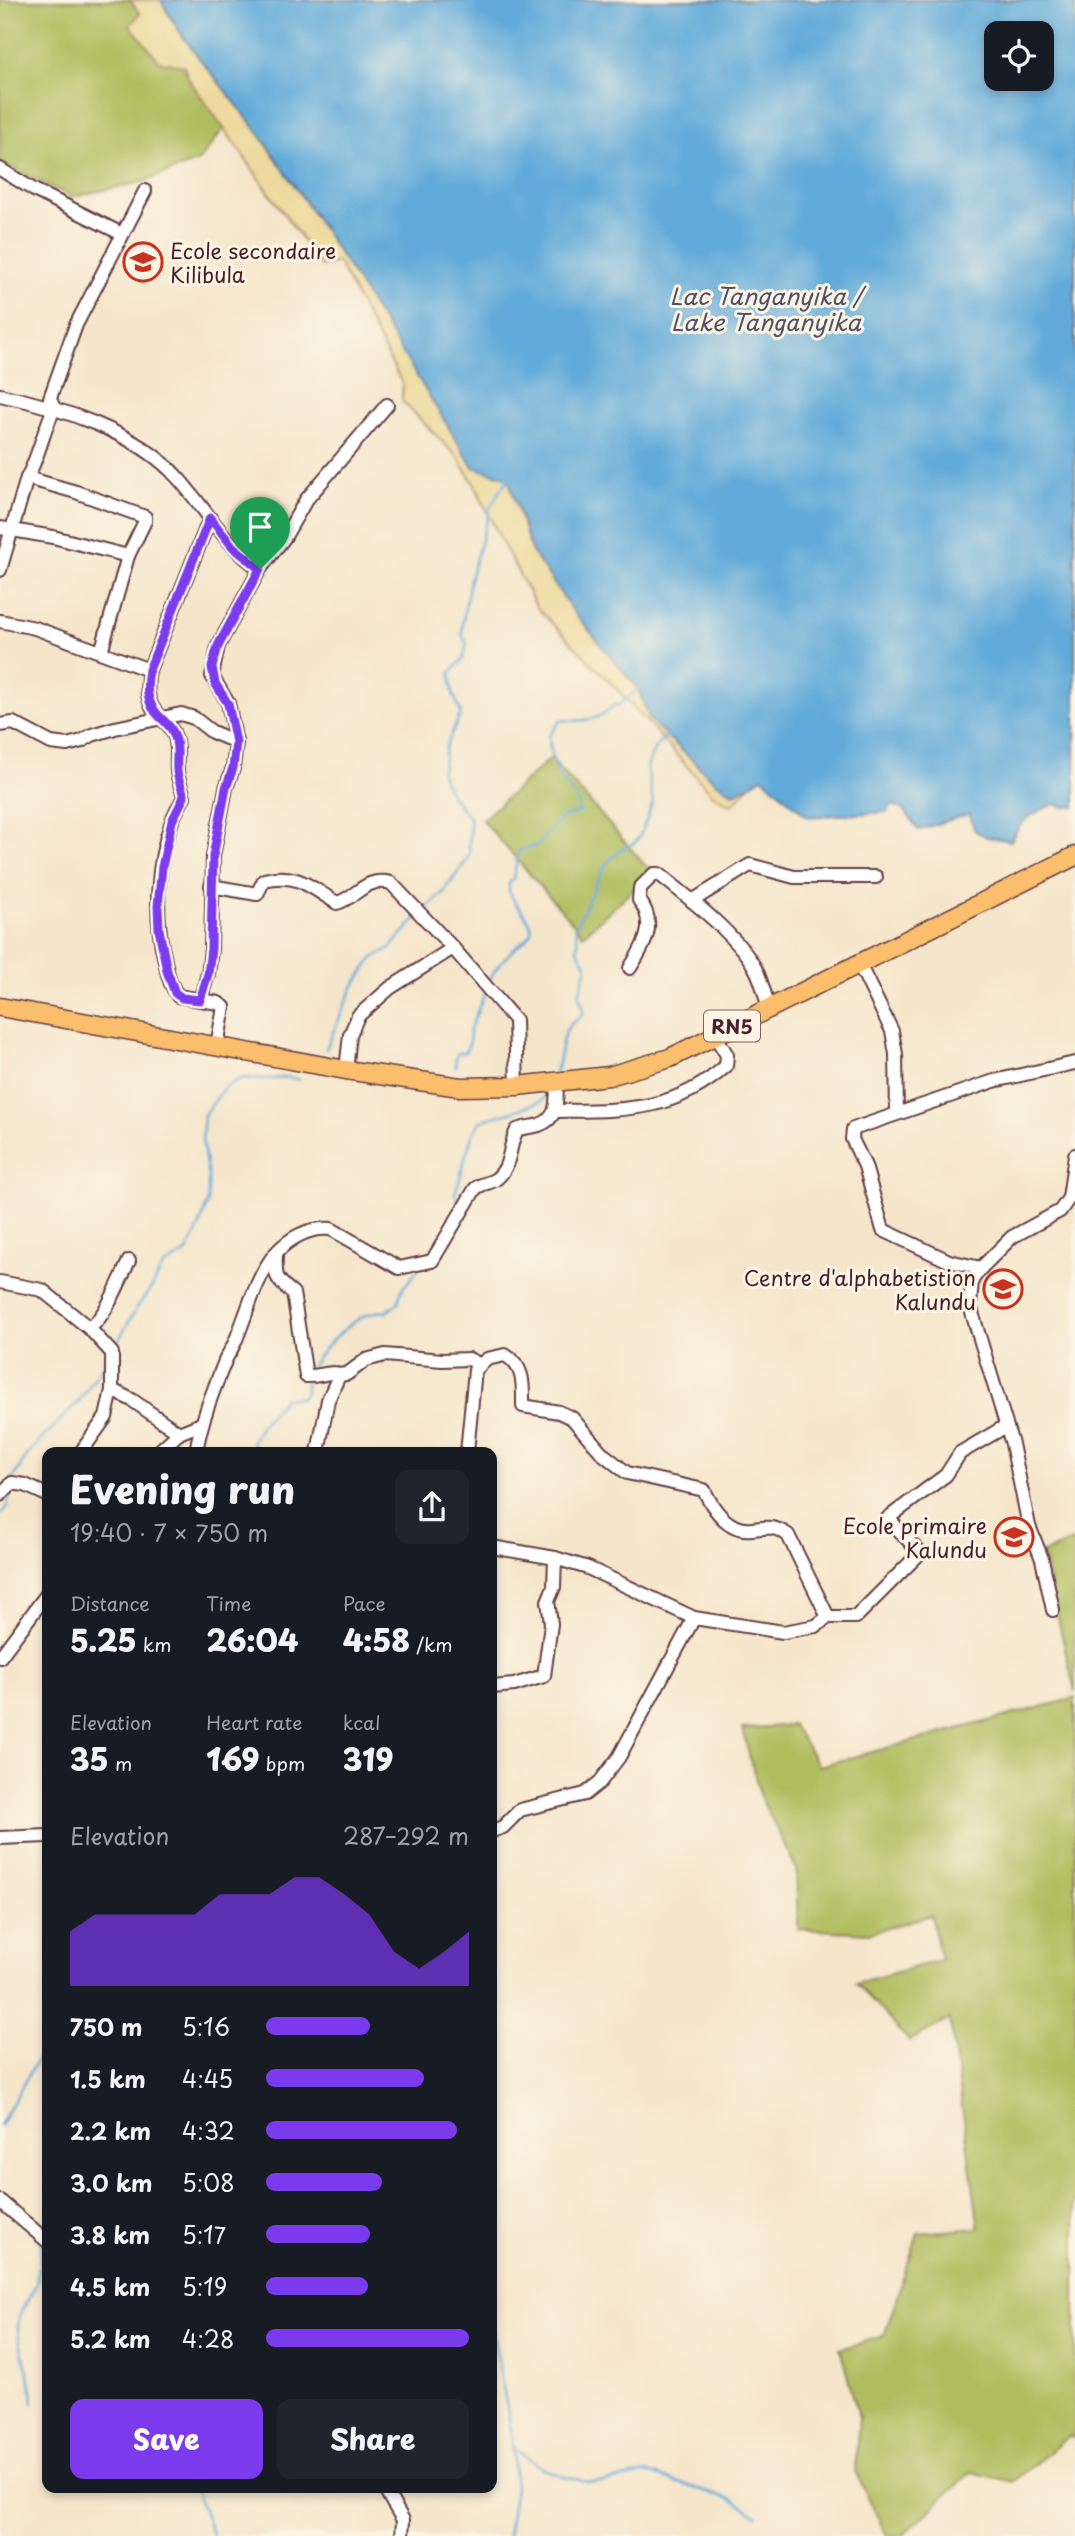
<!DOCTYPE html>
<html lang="en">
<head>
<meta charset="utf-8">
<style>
	body { margin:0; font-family:"Playpen Sans",sans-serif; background:#20242c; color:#f1f3f6; height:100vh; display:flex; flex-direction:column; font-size:26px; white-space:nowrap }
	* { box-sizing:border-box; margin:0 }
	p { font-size:23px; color:#9ea1a6 }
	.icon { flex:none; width:38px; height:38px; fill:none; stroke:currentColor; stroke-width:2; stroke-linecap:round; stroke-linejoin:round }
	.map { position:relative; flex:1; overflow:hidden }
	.sheet { position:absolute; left:42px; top:1447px; width:455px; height:1046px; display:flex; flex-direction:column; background:#171b24; border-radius:14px; box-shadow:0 4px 10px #0003 }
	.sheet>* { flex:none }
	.buttons { position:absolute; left:984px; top:21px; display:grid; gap:14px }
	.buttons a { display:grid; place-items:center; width:70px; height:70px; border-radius:14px; background:#171b24; box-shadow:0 4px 10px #0003; font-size:35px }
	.pin { position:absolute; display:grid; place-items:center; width:60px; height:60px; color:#fff; margin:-72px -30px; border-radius:50% 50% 50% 0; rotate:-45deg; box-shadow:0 0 7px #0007 }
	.pin .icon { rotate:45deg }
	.round { display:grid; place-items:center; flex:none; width:74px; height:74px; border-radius:14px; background:#20242c }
	.overview { display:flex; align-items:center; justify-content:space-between; height:119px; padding:0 28px }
	h1 { font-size:38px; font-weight:800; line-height:52px }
	.metrics { display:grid; grid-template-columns:repeat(3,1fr); gap:10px; height:119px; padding:7px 28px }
	.metrics div { display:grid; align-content:center }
	.metrics b { font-size:30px; font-weight:800 }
	.metrics small { font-size:19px; font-weight:400 }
	.metrics p { font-size:19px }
	.chart { height:196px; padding:14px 28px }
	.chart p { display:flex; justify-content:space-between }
	.chart svg { width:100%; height:126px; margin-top:7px; fill:#7c3aed; opacity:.7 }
	.button { display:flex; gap:14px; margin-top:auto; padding:14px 28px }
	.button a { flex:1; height:80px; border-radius:14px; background:#7c3aed; color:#fff; font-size:28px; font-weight:800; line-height:80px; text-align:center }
	.button a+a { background:#20242c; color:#f1f3f6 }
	ul { padding:0 28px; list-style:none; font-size:23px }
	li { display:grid; grid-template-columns:112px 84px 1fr; align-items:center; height:52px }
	li i { height:18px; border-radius:9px; background:#7c3aed }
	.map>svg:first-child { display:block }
</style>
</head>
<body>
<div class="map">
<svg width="1075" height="2536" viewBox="0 0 1075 2536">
	<rect width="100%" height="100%" fill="#fcf5e5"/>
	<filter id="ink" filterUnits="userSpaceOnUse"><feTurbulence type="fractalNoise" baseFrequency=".0143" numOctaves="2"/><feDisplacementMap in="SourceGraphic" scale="14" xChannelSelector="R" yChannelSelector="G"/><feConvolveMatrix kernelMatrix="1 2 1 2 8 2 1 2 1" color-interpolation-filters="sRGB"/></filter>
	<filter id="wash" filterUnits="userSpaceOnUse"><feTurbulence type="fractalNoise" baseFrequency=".00686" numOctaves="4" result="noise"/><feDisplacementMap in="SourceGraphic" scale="28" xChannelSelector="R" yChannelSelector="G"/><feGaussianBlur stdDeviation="1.57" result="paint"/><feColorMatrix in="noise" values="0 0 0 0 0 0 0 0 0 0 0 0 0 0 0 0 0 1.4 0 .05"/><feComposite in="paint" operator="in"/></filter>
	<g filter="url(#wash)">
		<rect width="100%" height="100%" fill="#f5e6cb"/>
		<g fill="#b0bd5f" stroke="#7d6e45" stroke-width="2">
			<path d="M0,0H130L140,14L130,25L184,66L189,80L224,128L199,161L143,182L72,197L0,162Z"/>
			<path d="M551,758L652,873L583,935L482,820Z"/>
			<path d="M1075,1540V1692L1043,1553Z"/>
			<path d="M1075,1698V2439L1070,2435L1013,2482L971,2472L902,2536H887L855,2471L859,2417L840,2349L884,2336L918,2233L979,2228L950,2019L909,2041L856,1983L941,1960L931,1915L870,1933L798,1929L796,1868L761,1798L742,1729L793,1725L819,1766Z"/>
		</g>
		<path fill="#eeda9e" stroke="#9c7c64" stroke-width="2" d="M130,0H161C189,55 231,92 265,142C338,248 406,357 473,466L508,478L531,550L573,611L638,689L650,720L713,780L733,793L750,785L732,805L713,795L616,688L537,608L501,540L476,487L458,457L402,401L403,385L338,262L321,266L189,79L184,66L159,61L130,25L140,14Z"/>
		<path fill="#62aad9" stroke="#566482" stroke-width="2" fill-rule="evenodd" d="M161,0H1075V807H1063L1054,804C1031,815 1022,817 1011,841L987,837L975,831L969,814L918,830C911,820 903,803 890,806L887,812L808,817L762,777L750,785L733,793L713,780L650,720L638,689L573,611L531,550L508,478L473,467C406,358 339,250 267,145C233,95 189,54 161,0ZM996,33H1041V79H996Z"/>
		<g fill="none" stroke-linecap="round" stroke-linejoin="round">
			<g stroke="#62aad9" stroke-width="2.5">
				<path d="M422,912L443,893L469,857L470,819L450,793L441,774L446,746L461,713L453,693L450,673L463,659L467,644L462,635L463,620L470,579L491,506L508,478"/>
				<path d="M488,983C494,969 507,954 520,944C524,941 530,938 531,932C534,916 506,903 509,883L513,879L519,850L538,845L562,817L580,812C579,795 566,788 559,774C552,762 550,749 549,736L561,720C581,722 601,721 614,705H619L638,689"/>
				<path d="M326,1049L353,987L373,958L389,949L418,917"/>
				<path d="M456,1067L455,1059L458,1053L465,1052L469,1044L470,1029L485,993"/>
				<path d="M555,1072C562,1057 559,1039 569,1026C573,1021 579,1019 583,1014V1007L579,995L587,966L577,949L578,942L575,928L605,865L620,851L635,843L641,834L653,802L647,768L654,749L668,735"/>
				<path d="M460,1205L455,1193C464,1171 467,1137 481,1121C494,1116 540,1105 546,1097"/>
				<path d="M114,1348L136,1309L152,1287L163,1266L186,1253L199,1228L208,1201V1176L202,1140L204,1115L224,1088L241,1078L272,1079L288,1077L300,1080"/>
				<path d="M310,1369C322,1348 360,1307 386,1312L398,1303L402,1289L418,1270"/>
				<path d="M256,1452L252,1441L261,1425L284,1398H300L306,1392V1382"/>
				<path d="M12,1480L30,1451L78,1402L107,1360"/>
				<path d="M0,1515L7,1507L10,1494"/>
				<path d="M0,2126L39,2056L47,2050"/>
				<path d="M492,2329L511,2430L515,2488L507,2536"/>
				<path d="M33,2403C33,2377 20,2354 18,2329C17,2309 30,2301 36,2284C40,2271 40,2255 42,2242"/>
				<path d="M512,2448L546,2470L562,2476L587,2482H603L648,2473L734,2500L757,2516"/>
				<path d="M195,2488L213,2536"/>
			</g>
		</g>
	</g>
	<g filter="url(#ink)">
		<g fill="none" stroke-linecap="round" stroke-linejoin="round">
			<g stroke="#643d43" stroke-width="16">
				<g id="minor">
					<path d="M0,169L34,190L122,234"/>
					<path d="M0,395C58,407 138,432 178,478C205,508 226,546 260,569"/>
					<path d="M27,478L76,492L145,517V521L128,556"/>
					<path d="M210,518L149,670C146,687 146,703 159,716C166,723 172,727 175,737C179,749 176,758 177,770C177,778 182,788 184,797C180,805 175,813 172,821C156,865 154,916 165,961C167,973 171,987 178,996L218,1003L224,1007L217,1046"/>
					<path d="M0,528L53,537L128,556L101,652"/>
					<path d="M0,570L27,478C39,456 43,431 54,409L50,398L76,325L145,191"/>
					<path d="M0,621L35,628L149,670"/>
					<path d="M0,725L13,723L51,743L67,745L82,741L92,735L115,728L181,714L194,718L212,732L236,742"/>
					<path d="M211,886L257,894L264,880C298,872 310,887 337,903C359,896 364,877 391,883L453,948"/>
					<path d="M692,901L750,865L794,877H876"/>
					<path d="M859,964L892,1031L896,1054L897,1113"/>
					<path d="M630,968C644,946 658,924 639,900L640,888L654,874H659C689,898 737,935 755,968C762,980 765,996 769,1009"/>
					<path d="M200,1000L208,974L211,949L213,856L226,788L233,768L236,742L228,703L212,676L218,646L260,569L284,538L306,500L387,405"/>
					<path d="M346,1070L350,1035L358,1016L390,988L453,948L515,1020L517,1086"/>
					<path d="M555,1111C621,1110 674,1113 726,1066L727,1055L714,1034"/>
					<path d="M276,1255C275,1277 275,1279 293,1293L306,1376C317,1377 324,1373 334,1373L338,1378L328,1400L318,1452"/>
					<path d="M981,1268L949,1261L883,1230L865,1166L852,1139L853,1129L994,1081L1075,1063"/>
					<path d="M0,1282L42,1290L89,1328L112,1353V1390L132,1400L179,1433L201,1424"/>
					<path d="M89,1328C106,1317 120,1280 129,1261"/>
					<path d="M337,1375L347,1374L366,1360L385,1355L442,1360L469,1359L479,1364"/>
					<path d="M81,1452L106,1417L112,1390"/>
					<path d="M158,1452L179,1433"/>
					<path d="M196,1452C201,1421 213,1391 225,1361C228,1354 232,1349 235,1342C247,1314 255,1279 275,1254C289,1238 309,1227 331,1229L399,1268L432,1261L475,1189C481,1183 489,1184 496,1179C512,1167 508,1146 517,1130C524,1127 532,1127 539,1125C560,1118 556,1098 557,1080"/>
					<path d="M467,1452L475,1370L487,1359L505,1355C525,1366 523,1386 523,1406L559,1412L572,1418L603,1454L627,1473L704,1490C713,1509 728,1532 752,1529C768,1527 775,1526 788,1535L828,1617"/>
					<path d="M0,1495L12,1483L25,1485L47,1495"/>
					<path d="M492,1547L555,1558L588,1568L694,1618L783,1632L816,1626L828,1617H856L920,1553L888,1518L946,1475L960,1453L1006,1426"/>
					<path d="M1053,1610L1042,1559L1029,1526L1012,1444L970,1306L972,1280L981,1268L1012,1237L1060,1211L1069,1198L1075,1155"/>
					<path d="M0,1657L47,1594"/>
					<path d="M492,1687L514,1685L544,1676L551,1624L548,1601L554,1587L555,1558"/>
					<path d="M492,1831L503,1827L520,1810L585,1794L600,1782L619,1757L694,1618"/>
					<path d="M0,1838L47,1836"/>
					<path d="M0,2201L47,2241"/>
					<path d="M384,2488L403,2520L402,2536"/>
				</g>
			</g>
			<g stroke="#643d43" stroke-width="21">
				<path id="highway" d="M0,1007L346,1070L460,1087L517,1086L609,1076L670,1058L1075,856"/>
			</g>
			<use href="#minor" stroke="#fff" stroke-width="12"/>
			<use href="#highway" stroke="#fabe6d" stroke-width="18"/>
		</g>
	</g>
	<g fill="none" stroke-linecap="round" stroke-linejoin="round" filter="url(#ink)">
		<g stroke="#fff" stroke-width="14">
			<path id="route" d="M210,518L233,547L260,569L218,646L212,667L215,683L228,704L236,742L233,768L226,788L213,856L211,949L208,974L200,1000L182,998L175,993L167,971L159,929L158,906L162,867L172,821L184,797C182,788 177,778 177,770C176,759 179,749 175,737C172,727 166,723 159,716C146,703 146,687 149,670Z"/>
		</g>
		<use href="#route" stroke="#7c3aed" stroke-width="9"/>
	</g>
	<defs>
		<g id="school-ring" transform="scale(2.0125)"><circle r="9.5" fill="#fcf5e5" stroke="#c8321e" stroke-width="1.5"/><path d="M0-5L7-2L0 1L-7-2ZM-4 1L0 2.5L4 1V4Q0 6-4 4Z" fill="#c8321e"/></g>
	</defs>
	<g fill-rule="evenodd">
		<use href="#school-ring" x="143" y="262"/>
		<use href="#school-ring" x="1003" y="1289"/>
		<use href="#school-ring" x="1014" y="1537"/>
	</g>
	<g text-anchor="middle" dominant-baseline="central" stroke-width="6" stroke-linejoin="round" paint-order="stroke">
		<rect fill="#fcf5e5" stroke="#7f5f63" stroke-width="2" x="704" y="1010.5" width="56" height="31" rx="5"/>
		<g font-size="19" font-weight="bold" fill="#4a1f2b">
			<text x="732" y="1026">RN5</text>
		</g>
		<g font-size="21" fill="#4a1f2b" stroke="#fcf5e5" text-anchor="end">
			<text x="170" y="250" text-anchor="start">Ecole secondaire<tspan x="170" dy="24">Kilibula</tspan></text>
			<text x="976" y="1277">Centre d'alphabetistion<tspan x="976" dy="24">Kalundu</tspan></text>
			<text x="987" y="1525">Ecole primaire<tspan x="987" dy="24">Kalundu</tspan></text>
		</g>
		<g font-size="23" font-style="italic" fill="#525068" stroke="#fcf5e5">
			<text x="766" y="295">Lac Tanganyika /<tspan x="766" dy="26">Lake Tanganyika</tspan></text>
		</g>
	</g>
</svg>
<div class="buttons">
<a><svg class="icon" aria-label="locate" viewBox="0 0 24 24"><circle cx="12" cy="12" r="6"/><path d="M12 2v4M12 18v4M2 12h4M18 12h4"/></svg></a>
</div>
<div class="pin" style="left:260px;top:569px;background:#1e9e55"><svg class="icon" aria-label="arrive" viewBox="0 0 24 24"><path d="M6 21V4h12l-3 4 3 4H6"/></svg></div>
<section class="sheet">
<div class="overview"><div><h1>Evening run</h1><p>19:40 · 7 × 750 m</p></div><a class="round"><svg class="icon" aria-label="share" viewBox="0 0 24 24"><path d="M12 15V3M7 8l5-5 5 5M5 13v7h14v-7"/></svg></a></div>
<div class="metrics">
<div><p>Distance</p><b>5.25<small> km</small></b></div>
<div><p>Time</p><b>26:04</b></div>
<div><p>Pace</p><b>4:58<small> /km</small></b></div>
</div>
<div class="metrics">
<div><p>Elevation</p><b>35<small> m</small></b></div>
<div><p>Heart rate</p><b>169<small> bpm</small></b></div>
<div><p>kcal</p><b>319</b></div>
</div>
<div class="chart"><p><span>Elevation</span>287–292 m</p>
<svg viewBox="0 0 160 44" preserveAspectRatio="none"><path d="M0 44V25L10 19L20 19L30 19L40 19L50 19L60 12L70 12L80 12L90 6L100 6L110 12L120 19L130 32L140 38L150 32L160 25V44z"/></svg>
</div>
<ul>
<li><b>750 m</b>5:16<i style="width:51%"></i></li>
<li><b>1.5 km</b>4:45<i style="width:78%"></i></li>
<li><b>2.2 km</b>4:32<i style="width:94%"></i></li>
<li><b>3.0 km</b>5:08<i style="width:57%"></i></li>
<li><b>3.8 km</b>5:17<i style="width:51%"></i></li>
<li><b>4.5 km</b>5:19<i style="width:50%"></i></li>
<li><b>5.2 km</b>4:28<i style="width:100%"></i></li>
</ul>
<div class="button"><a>Save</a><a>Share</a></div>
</section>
</div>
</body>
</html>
